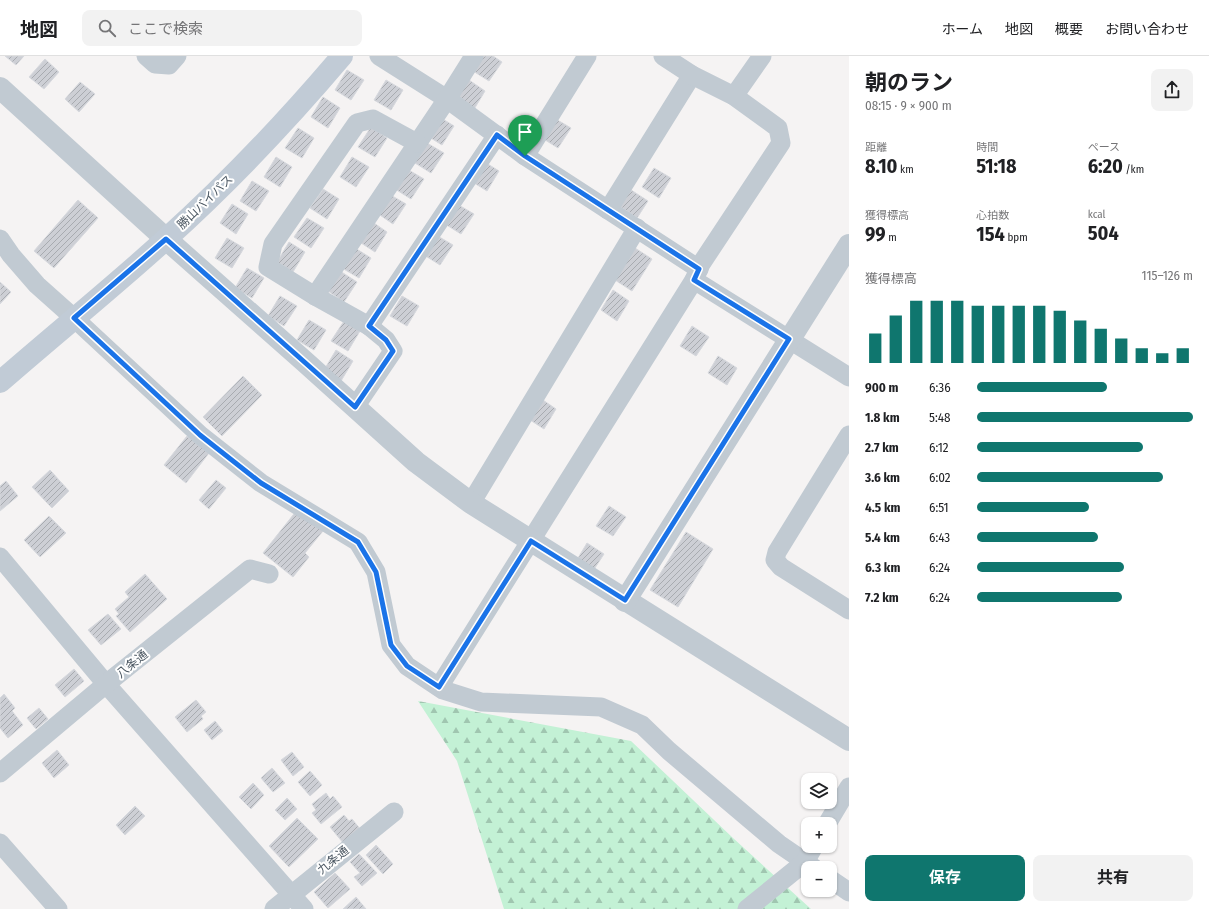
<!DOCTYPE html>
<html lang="ja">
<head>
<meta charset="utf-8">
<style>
	body { margin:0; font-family:"Fira Sans Condensed","Noto Sans JP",sans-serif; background:#f2f2f2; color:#202124; height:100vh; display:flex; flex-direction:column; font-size:15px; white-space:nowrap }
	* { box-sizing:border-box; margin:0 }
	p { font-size:13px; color:#757577 }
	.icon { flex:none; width:22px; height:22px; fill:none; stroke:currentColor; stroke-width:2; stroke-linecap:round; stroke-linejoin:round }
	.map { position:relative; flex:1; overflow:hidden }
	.side { display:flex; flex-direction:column; background:#fff; width:360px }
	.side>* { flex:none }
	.tools { position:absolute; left:801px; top:717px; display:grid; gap:8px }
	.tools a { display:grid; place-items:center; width:36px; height:36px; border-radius:8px; background:#fff; box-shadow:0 1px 3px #0004; font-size:20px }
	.pin { position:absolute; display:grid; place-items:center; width:34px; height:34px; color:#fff; margin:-41px -17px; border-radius:50% 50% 50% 0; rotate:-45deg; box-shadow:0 0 4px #0007 }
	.pin .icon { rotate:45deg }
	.round { display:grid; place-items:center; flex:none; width:42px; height:42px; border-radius:8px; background:#f2f2f2 }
	.overview { display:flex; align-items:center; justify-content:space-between; height:68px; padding:0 16px }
	h1 { font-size:22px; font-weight:700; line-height:30px }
	.figures { display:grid; grid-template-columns:repeat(3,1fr); gap:6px; height:68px; padding:4px 16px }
	.figures div { display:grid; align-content:center }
	.figures b { font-size:20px; font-weight:700 }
	.figures small { font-size:11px; font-weight:400 }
	.figures p { font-size:11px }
	.chart { height:112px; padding:8px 16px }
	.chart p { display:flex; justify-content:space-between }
	.chart svg { width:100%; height:72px; margin-top:4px; stroke:#0f766e; stroke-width:6 }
	.cta { display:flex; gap:8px; margin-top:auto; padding:8px 16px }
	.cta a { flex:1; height:46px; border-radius:8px; background:#0f766e; color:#fff; font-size:16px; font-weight:700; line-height:46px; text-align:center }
	.cta a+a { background:#f2f2f2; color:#202124 }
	ul { padding:0 16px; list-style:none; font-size:13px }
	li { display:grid; grid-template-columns:64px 48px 1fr; align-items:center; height:30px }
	li i { height:10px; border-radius:5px; background:#0f766e }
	header { display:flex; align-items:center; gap:24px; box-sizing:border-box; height:56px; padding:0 20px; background:#fff; border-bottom:1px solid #e0e0e0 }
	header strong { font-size:19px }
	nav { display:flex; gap:22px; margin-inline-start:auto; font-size:14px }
	.search { width:280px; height:36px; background:#f2f2f2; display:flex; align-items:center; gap:10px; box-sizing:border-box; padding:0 14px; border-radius:8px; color:#757577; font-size:15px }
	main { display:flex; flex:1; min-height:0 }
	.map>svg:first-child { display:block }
</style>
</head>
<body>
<header>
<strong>地図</strong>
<div class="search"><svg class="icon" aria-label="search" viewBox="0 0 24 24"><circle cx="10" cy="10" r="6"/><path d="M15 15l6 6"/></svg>ここで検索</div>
<nav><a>ホーム</a><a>地図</a><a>概要</a><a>お問い合わせ</a></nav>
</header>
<main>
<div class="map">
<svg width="849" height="853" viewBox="0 0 849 853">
	<defs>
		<pattern id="forest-firs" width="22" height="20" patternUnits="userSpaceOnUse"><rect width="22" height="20" fill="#c3f1d5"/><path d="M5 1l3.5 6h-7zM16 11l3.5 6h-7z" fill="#a0c6b0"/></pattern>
		<pattern id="building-hatch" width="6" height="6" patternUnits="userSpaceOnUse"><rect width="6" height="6" fill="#cdcfd5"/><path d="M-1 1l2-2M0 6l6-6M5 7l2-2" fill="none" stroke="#a8abb0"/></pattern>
	</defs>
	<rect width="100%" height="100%" fill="#f5f3f3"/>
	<path fill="url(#forest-firs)" d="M418,645L631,685L733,782L811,853H504L457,705Z"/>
	<g fill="url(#building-hatch)" stroke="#d7d9de">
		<path d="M5,0H24L16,9Z"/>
		<path d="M482,0H493L502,6L489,25L473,15Z"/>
		<path d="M45,3L59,16L44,33L29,21Z"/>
		<path d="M347,14L364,24L351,44L335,34Z"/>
		<path d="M386,24L403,34L391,54L374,44Z"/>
		<path d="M469,24L485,35L473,55L456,44Z"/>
		<path d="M80,26L95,38L79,56L65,43Z"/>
		<path d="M323,41L340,52L328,72L311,61Z"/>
		<path d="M438,60L454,70L442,89L426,79Z"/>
		<path d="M554,62L571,72L558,92L542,82Z"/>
		<path d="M371,71L387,82L375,101L358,91Z"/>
		<path d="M298,72L314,82L302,102L285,92Z"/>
		<path d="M427,87L444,97L431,117L415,107Z"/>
		<path d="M276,101L292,111L280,131L264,121Z"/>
		<path d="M352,101L369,111L356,131L340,121Z"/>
		<path d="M483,105L499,115L487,135L471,125Z"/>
		<path d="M654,112L671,122L659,142L642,131Z"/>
		<path d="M407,113L424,123L411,143L395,133Z"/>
		<path d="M252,125L269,135L256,155L240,145Z"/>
		<path d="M628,132L648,145L637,162L618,149Z"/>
		<path d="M323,133L339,143L327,163L310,152Z"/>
		<path d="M389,138L406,148L393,168L377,157Z"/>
		<path d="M78,144L98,162L54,212L34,195Z"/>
		<path d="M232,148L248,158L236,178L220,167Z"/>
		<path d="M457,148L474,158L461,178L445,168Z"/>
		<path d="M307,162L324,172L311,192L294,181Z"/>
		<path d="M371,165L387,176L375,196L358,185Z"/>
		<path d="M436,179L453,189L440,209L424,199Z"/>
		<path d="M227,182L244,192L232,212L215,202Z"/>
		<path d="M289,186L305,196L293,216L277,206Z"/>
		<path d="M355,192L371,202L359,222L342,212Z"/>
		<path d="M635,192L652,203L632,235L615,224Z"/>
		<path d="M247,212L264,222L252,242L235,232Z"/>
		<path d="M340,215L357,226L344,246L328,235Z"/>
		<path d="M0,226L11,236L0,248Z"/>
		<path d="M613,234L629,245L617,265L601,254Z"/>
		<path d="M280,240L297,250L284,270L268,260Z"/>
		<path d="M402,240L419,250L407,270L390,260Z"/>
		<path d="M309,264L326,274L314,294L297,284Z"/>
		<path d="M344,265L360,275L348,295L331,285Z"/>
		<path d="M692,270L709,281L696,300L680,290Z"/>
		<path d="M336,294L353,305L341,325L324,314Z"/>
		<path d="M718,300L737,312L727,329L708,317Z"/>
		<path d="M243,320L262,339L222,380L203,361Z"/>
		<path d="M540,342L556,353L544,373L527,362Z"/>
		<path d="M187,380L209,397L186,427L164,409Z"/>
		<path d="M50,414L69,435L52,452L32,431Z"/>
		<path d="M216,424L226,432L209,453L199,444Z"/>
		<path d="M6,425L18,440L0,455V430Z"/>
		<path d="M609,450L626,461L613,480L596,470Z"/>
		<path d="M297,454L323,475L305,497L309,501L293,521L263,497Z"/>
		<path d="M49,460L66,477L40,501L24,484Z"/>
		<path d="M686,476L713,493L678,551L650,534Z"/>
		<path d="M587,487L604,498L591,518L575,507Z"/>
		<path d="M145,518L167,543L130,576L116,560L119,558L115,553L129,541L125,536Z"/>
		<path d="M108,558L121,573L101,589L88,574Z"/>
		<path d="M74,613L84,625L65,641L55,629Z"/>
		<path d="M4,638L15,652L12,655L23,669L8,682L0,672V642Z"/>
		<path d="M196,644L206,656L201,660L203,663L187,676L175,661Z"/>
		<path d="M39,652L48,663L36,673L27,662Z"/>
		<path d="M215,665L223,675L212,684L204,674Z"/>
		<path d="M57,694L69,709L54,722L42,707Z"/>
		<path d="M292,696L304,711L293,720L281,704Z"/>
		<path d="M272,712L285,727L273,736L261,722Z"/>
		<path d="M310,715L322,729L310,740L298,726Z"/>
		<path d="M253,727L264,739L251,753L239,741Z"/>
		<path d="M326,737L330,743L333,740L342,751L321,768L312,757L316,754L312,748Z"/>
		<path d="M287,742L297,753L285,764L275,754Z"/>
		<path d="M135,750L145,760L125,779L116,769Z"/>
		<path d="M344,759L349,765L352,763L361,774L344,788L330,771Z"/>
		<path d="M297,762L318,783L289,811L269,790Z"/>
		<path d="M376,789L393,808L383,818L366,799Z"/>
		<path d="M359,798L377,817L362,830L354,821L360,817L350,806Z"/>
		<path d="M335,817L350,833L328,852L314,836Z"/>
		<path d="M356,841L366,853H343Z"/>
	</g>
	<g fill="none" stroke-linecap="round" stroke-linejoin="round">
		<g stroke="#c1cad2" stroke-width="19">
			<path d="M146,0L155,8L169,9L177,0"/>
			<path d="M379,0L447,43L525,100L699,213"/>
			<path d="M734,40L762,0"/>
			<path d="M525,100L587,0"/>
			<path d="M608,154L692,19"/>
			<path d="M0,183L11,199L37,229L74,262L200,379L261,427L358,486L376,516L391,589L407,610L443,634L481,646L601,651L642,669L669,695L779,788L814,812"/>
			<path d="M694,224L849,321"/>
			<path d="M315,240L447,43L474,0"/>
			<path d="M369,270L497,79"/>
			<path d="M355,351L393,295L386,284L369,270L315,240L268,211L273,188L357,67L373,63L417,87"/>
			<path d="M849,379L777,496L775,504L781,511L849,554"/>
			<path d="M471,447L637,172"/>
			<path d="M0,501L106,628L304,853"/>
			<path d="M439,631L694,224L701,208L781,87L778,72L734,40L692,19L663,0"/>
			<path d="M0,717L106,628L250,513L269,518"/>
			<path d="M827,768L849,731"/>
			<path d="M0,787L58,853"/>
			<path d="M830,823L849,836"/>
			<path d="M274,853L394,756"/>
			<path d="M747,853L805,806L814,790"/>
		</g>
		<g stroke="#c1cad2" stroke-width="22">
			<path d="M0,32L166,183L304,305L416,406L471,447L849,684"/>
			<path d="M625,545L849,189"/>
		</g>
		<path stroke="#c1cbd6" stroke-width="22" d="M0,326C55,278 112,232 166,183C228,127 287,65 342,0"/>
	</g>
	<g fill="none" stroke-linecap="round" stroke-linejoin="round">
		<g stroke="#fff" stroke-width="8">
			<path id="route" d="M497,79L525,100L699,213L694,224L789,283L625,544L531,485L439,631L407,610L391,589L376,516L358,486L261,427L200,379L74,262L166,183L355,351L393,295L386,284L369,270Z"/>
		</g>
		<use href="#route" stroke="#1a73e8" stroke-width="5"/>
	</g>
	<g text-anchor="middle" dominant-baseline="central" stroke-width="4" stroke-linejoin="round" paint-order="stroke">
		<g font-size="12" fill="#4a5661" stroke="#fff">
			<text transform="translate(205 146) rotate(-44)">勝山バイパス</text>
			<text transform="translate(132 608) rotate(-39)">八条通</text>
			<text transform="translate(333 804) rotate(-39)">九条通</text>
		</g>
	</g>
</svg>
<div class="tools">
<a><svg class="icon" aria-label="layers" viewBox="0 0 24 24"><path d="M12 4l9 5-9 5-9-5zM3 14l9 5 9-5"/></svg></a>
<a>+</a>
<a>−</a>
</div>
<div class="pin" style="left:525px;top:100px;background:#1e9e55"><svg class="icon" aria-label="arrive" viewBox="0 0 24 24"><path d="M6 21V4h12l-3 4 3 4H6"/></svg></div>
</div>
<section class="side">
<div class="overview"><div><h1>朝のラン</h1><p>08:15 · 9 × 900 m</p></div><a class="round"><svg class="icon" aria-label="share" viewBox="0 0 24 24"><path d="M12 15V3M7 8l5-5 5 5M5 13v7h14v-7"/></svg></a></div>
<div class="figures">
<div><p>距離</p><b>8.10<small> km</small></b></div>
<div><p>時間</p><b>51:18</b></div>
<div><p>ペース</p><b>6:20<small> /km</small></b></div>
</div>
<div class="figures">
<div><p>獲得標高</p><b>99<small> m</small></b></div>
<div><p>心拍数</p><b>154<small> bpm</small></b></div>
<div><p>kcal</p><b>504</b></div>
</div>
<div class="chart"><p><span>獲得標高</span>115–126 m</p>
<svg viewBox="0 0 160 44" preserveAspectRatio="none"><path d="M5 44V26M15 44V15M25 44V6M35 44V6M45 44V6M55 44V9M65 44V9M75 44V9M85 44V9M95 44V12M105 44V18M115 44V23M125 44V29M135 44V35M145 44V38M155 44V35"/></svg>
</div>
<ul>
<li><b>900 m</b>6:36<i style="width:60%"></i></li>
<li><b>1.8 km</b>5:48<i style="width:100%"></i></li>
<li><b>2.7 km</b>6:12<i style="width:77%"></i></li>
<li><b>3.6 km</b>6:02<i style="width:86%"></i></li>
<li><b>4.5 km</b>6:51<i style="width:52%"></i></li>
<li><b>5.4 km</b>6:43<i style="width:56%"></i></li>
<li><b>6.3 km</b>6:24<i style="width:68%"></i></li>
<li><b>7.2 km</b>6:24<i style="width:67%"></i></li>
</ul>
<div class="cta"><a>保存</a><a>共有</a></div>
</section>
</main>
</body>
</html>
